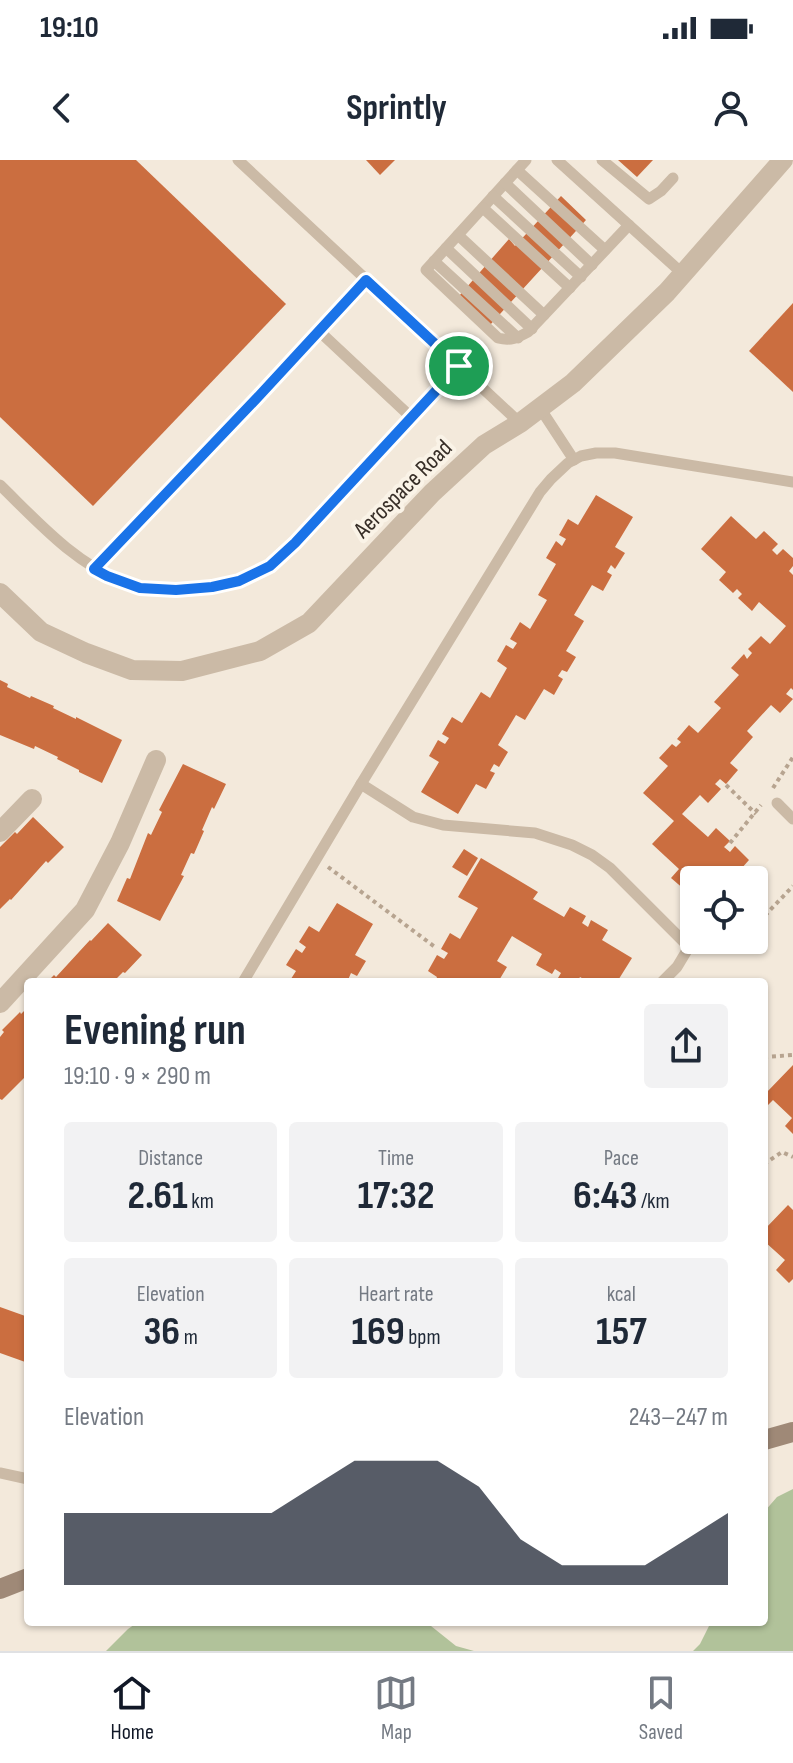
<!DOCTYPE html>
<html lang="en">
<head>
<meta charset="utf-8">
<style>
	body { margin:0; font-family:"Sofia Sans Condensed",sans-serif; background:#f2f2f3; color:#1f2937; height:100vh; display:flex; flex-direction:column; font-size:30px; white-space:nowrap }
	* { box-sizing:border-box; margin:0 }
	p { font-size:26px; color:#747a83 }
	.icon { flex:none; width:44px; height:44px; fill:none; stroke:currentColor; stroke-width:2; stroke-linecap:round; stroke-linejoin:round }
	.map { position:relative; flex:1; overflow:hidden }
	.details { position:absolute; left:24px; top:818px; width:744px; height:648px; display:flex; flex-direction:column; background:#fff; border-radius:8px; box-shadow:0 2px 6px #0004 }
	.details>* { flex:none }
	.fabs { position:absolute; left:680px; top:706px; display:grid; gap:16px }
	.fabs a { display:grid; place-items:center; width:88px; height:88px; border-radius:8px; background:#fff; box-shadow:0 2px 6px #0004; font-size:40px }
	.pin { position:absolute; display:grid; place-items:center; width:68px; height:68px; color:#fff; margin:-34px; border:4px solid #fff; border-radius:50%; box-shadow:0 2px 8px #0007 }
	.round { display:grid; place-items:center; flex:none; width:84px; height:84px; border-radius:8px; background:#f2f2f3 }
	.overview { display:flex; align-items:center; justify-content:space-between; height:136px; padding:0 40px }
	h1 { font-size:44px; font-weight:700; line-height:60px }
	.stats { display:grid; grid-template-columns:repeat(3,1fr); gap:12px; height:136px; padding:8px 40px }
	.stats div { display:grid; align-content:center; border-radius:8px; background:#f2f2f3; text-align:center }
	.stats b { font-size:40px; font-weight:700 }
	.stats small { font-size:22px; font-weight:400 }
	.stats p { font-size:22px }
	.chart { height:224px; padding:16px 40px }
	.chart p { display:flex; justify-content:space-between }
	.chart svg { width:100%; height:144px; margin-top:8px; fill:#111827; opacity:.7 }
	.status { display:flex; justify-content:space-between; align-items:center; height:56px; padding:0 40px; background:#fff; direction:ltr }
	.status svg { height:22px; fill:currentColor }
	header { display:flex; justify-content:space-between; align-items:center; height:104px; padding:0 40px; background:#fff; font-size:36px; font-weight:700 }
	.dock { display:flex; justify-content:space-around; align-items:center; height:112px; border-top:2px solid #e0e1e3; background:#fff; font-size:22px; color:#747a83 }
	.dock a { display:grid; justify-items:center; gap:4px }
	.dock .on { color:#111827 }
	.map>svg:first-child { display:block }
</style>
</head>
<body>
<div class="status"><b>19:10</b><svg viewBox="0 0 49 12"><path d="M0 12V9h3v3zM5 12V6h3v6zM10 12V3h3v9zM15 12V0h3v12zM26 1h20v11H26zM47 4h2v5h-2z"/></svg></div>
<header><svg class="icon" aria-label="back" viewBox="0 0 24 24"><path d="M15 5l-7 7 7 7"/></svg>Sprintly<svg class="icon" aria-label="person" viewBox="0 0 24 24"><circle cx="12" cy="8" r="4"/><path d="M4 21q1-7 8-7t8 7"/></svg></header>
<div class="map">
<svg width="793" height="1491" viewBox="0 0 793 1491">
	<rect width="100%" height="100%" fill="#f3e9db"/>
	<g fill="#b1c29a">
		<path d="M793,1329V1491H693L700,1484L711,1462H764V1352L777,1337Z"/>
		<path d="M138,1462H426L456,1486L474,1491H106L128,1469Z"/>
	</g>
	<g fill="#cb6e40">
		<path d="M0,0H136L286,144L93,346L0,257Z"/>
		<path d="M366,0H395L380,15Z"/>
		<path d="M618,0H653L637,17Z"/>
		<path d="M561,36L586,60L490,165L459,136L509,79L515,86Z"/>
		<path d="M793,143V232L749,191Z"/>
		<path d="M596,335L633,357L615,387L625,393L615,409L611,405L607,412L612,415L603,431L592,425L574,455L584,461L566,491L576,497L567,512L562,510L558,516L563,519L554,535L544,529L525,560L516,555L498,585L508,592L499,607L494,604L490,611L495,613L486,629L476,624L458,654L421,632L439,602L429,596L438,580L445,584L449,578L442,574L452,557L462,563L481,532L490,538L507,508L497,501L506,485L513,489L517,483L510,479L520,462L530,469L547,440L538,435L556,404L546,398L556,381L562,386L566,379L559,375L568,359L578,365Z"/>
		<path d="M731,356L756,379L764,371L778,384L772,390L777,395L783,389L793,398V406L789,411L793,415V530L791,528L786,534L793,539L780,553L771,545L747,571L753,577L730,603L738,610L726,624L720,619L715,624L721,629L708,643L700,635L682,654L708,677L716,668L730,681L724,687L730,692L735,686L749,700L741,709L753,720H694V739L690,736L694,731L689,726L685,730L671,718L679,709L652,684L674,661L643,633L668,606L659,598L672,584L676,587L681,582L677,579L689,565L698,573L721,548L714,542L739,515L731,508L744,494L747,499L752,493L748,489L761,476L770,484L786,466L759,442L752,451L738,438L742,434L737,429L733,433L719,420L726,412L701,389Z"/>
		<path d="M0,520L8,524L7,527L30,538L31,536L54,546L53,548L76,559V557L122,580L102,623L79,612V610L57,599L58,597L35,586L34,589L0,575Z"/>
		<path d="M183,604L226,624L214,649L212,647L202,670L204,671L194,694L191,693L181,715L184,716L160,761L117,741L127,718L130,719L148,673L151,675L162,652L159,650Z"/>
		<path d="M33,657L64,687L48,703L46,701L11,740L10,739L0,749V687L15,672L17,674Z"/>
		<path d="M464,689L478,698L467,716L452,707Z"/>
		<path d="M481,698L538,732L533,739L564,757L570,747L586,756L582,763L588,767L591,760L608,770L602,780L632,798L617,822H589L580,817L577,822H566L558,818L561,813L555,809L552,814L536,805L542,794L512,776L497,801L507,807L498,822L493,820L491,822H435L437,817L428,811L437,795L444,799L448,793L441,789L450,773L460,779L478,748L458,737Z"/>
		<path d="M754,721L766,731L754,744Z"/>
		<path d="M337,743L373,764L355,795L366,801L357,816L351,813L348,820L351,822H289L296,811L286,805L296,789L302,793L306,787L299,782L309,766L319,772Z"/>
		<path d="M108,763L142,795L125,813L123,812L113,822H47L54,815L56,817L90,780L91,781Z"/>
		<path d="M28,847V914L2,940L0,939V877L4,872L2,870L20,852L21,854Z"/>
		<path d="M793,905V974L785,966L792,958L773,940L764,949V931L766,933Z"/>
		<path d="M788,1045L793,1050V1119L789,1123L776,1110L785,1100L764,1081V1070Z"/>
		<path d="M0,1147L28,1157V1203L0,1193Z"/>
	</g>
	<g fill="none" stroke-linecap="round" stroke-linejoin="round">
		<g stroke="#b7a490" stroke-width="4" stroke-dasharray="4 4" stroke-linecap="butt">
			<path d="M726,625L756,654"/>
			<path d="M773,628L793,597"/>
			<path d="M730,683L761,645"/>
			<path d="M328,707L435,787"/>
			<path d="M754,767L793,726"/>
			<path d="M764,897L793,895"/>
			<path d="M764,1004L782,992L793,997"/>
		</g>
		<g stroke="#cbbaa6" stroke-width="11">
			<path d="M238,0L520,263"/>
			<path d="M526,0L426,110L498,178C511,181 517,178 528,172L629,65"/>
			<path d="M557,0L683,114"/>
			<path d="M602,0L649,39L661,31L673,18"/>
			<path d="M517,10L605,90"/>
			<path d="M505,23L592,105"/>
			<path d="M493,36L581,117"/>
			<path d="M483,48L570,128"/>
			<path d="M458,75L544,155"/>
			<path d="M446,88L532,169"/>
			<path d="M434,101L518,178"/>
			<path d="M319,171L412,258"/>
			<path d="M540,248L574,300"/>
			<path d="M0,325C38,362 74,403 125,423C130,425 136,428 142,429C158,431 175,430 191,429C239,425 260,415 295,383L459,206"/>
			<path d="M94,409L257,238L366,120"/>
			<path d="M361,624L413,657L443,665L535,673L572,685L592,695L610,708L689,787L677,807L662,822"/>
			<path d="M777,643L793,659"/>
			<path d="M243,822L361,624L540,332L551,319L568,303L581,296L596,293H615L793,322"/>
			<path d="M0,1313L28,1319"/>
		</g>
		<g stroke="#cbbaa6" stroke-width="20">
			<path d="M0,433L41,472L86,493L132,510L182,511L260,491L309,463L432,333L484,285L520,263L573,223L667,132L783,0"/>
			<path d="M0,672L32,639"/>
			<path d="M0,843L85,750L120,683L156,600"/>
		</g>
		<g stroke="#9f8977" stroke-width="20">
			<path d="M764,1280L793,1272"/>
			<path d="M0,1429L28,1418"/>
		</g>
	</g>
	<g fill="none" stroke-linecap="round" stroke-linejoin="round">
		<g stroke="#fff" stroke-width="16">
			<path id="route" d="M366,120L459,206L295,383L270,406L239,421L212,427L176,430L140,428L107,416L94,409L257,238Z"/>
		</g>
		<use href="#route" stroke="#1a73e8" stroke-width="10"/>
	</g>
	<g text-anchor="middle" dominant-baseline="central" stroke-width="8" stroke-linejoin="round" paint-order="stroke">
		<g font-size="24" fill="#372e27" stroke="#faf3e7">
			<text transform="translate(403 329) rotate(-45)">Aerospace Road</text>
		</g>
	</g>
</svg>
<div class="fabs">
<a><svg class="icon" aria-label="locate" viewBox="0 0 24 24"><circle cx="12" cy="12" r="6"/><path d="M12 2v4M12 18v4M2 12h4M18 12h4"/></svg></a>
</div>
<div class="pin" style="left:459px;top:206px;background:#1e9e55"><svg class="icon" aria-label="arrive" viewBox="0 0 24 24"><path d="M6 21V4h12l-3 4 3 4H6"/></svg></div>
<section class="details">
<div class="overview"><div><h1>Evening run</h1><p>19:10 · 9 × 290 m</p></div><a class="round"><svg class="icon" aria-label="share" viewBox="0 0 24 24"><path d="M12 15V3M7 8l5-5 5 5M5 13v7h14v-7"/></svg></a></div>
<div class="stats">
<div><p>Distance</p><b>2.61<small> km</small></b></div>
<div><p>Time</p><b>17:32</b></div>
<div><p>Pace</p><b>6:43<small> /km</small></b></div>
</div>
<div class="stats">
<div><p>Elevation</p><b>36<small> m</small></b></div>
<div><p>Heart rate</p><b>169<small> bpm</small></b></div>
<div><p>kcal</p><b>157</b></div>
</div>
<div class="chart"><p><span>Elevation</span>243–247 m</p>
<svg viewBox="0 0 160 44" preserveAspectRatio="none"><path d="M0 44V22L10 22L20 22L30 22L40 22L50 22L60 14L70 6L80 6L90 6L100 14L110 30L120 38L130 38L140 38L150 30L160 22V44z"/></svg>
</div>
</section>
</div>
<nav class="dock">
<a class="on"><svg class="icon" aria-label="home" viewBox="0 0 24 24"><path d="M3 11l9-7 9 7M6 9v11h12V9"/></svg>Home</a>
<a><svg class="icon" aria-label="map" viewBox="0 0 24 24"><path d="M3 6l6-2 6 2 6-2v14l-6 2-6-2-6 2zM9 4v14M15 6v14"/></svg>Map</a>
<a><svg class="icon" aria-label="saved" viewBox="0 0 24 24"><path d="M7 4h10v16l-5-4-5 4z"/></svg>Saved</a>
</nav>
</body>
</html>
